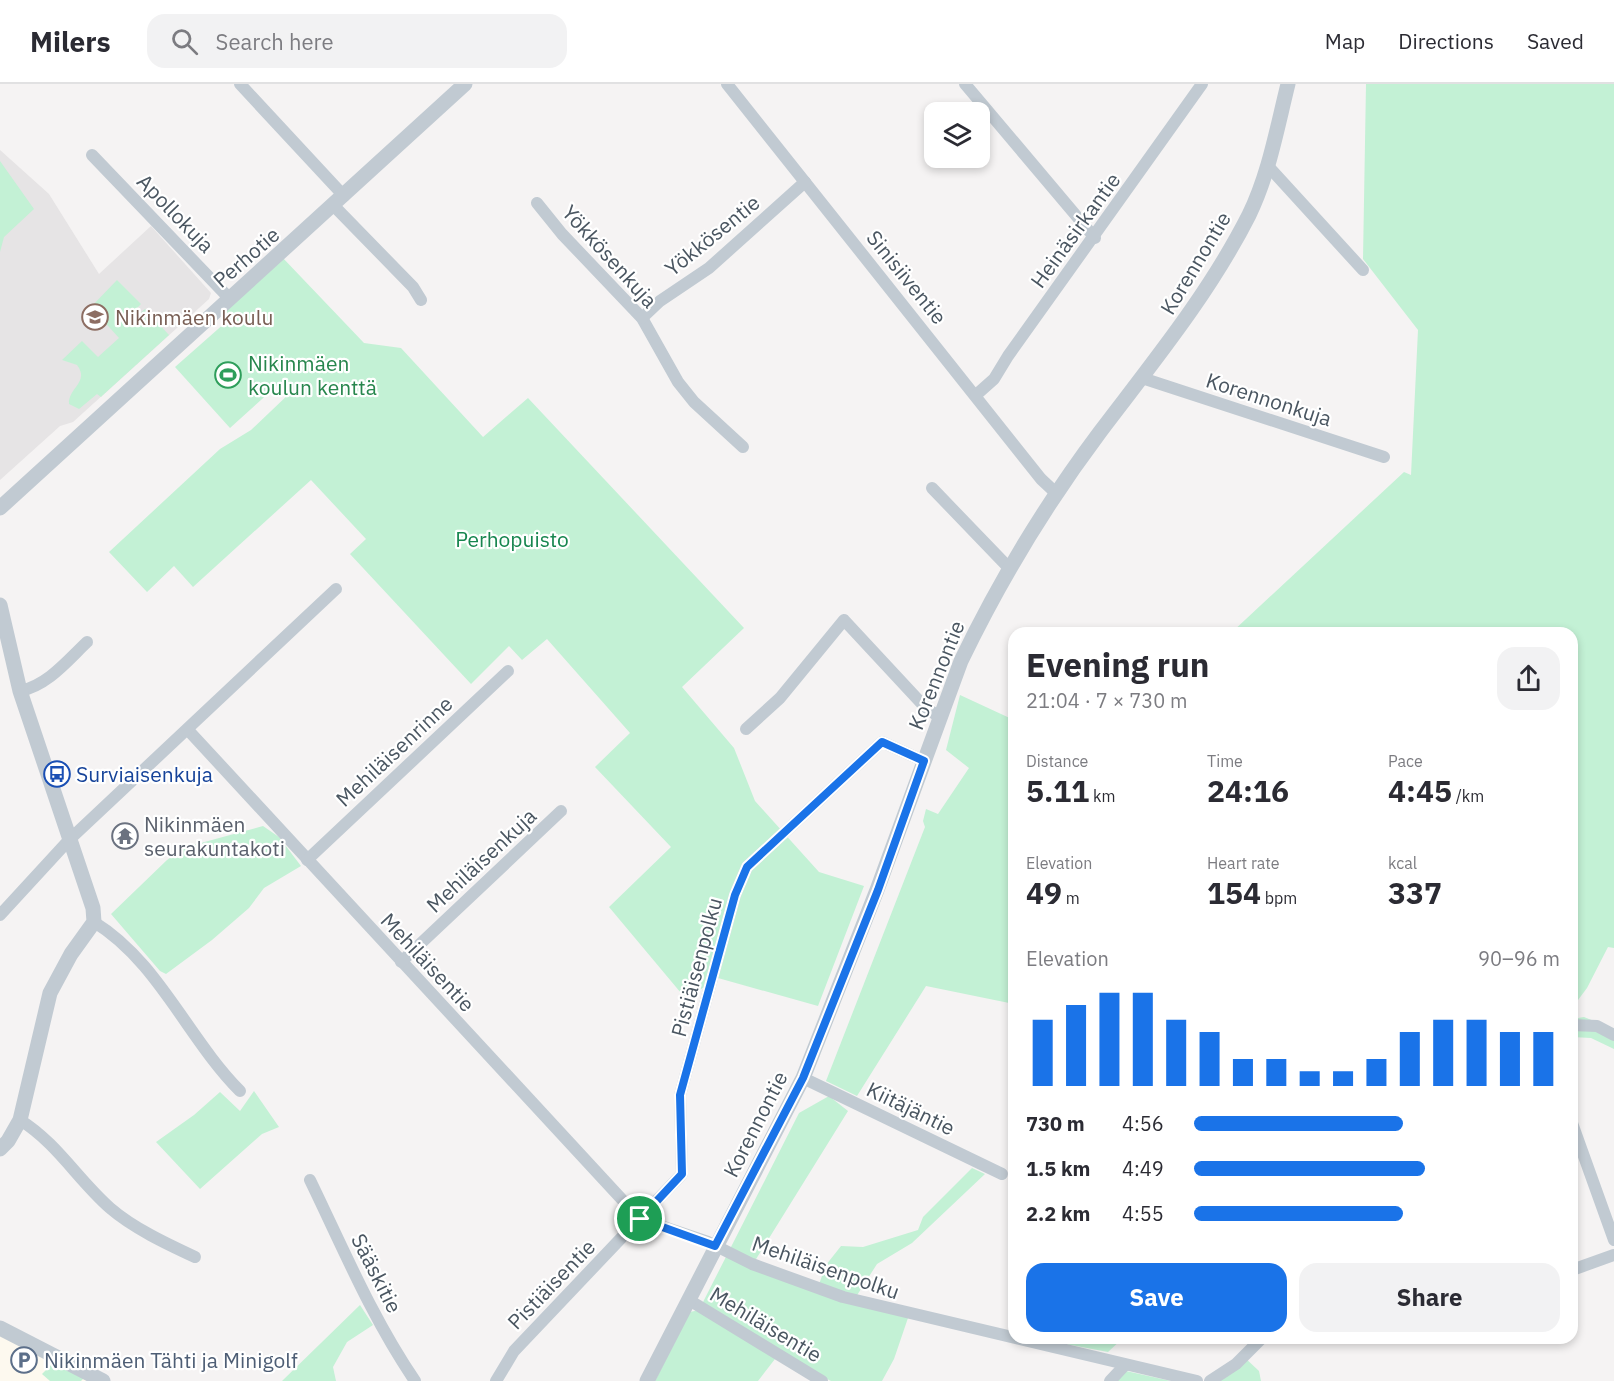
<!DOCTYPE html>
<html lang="en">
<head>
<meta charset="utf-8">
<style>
	body { margin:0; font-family:"IBM Plex Sans",sans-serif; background:#f2f2f3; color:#2b2b33; height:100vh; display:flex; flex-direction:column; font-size:22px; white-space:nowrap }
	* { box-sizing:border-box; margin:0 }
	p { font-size:20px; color:#7c7c81 }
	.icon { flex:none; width:33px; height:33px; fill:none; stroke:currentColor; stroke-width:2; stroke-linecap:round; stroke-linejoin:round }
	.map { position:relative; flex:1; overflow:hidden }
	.details { position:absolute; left:1008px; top:543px; width:570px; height:717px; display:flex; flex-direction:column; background:#fff; border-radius:18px; box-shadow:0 3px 9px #0003 }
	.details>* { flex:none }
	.tools { position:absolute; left:924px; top:18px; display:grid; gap:12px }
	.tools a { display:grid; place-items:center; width:66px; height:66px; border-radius:12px; background:#fff; box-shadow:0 3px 9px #0003; font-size:30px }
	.pin { position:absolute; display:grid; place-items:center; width:51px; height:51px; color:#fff; margin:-26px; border:3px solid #fff; border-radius:50%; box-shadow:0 2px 6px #0007 }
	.round { display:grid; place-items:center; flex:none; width:63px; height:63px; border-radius:18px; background:#f2f2f3 }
	.headline { display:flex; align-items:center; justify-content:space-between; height:102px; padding:0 18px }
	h1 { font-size:33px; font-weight:700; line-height:45px }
	.metrics { display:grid; grid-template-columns:repeat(3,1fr); gap:9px; height:102px; padding:6px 18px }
	.metrics div { display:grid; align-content:center }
	.metrics b { font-size:30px; font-weight:700 }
	.metrics small { font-size:16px; font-weight:400 }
	.metrics p { font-size:16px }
	.chart { height:168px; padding:12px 18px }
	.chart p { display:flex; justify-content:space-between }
	.chart svg { width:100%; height:108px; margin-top:6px; stroke:#1a73e8; stroke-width:6 }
	.action { display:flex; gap:12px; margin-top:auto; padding:12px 18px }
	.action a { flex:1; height:69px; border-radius:18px; background:#1a73e8; color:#fff; font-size:24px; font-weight:700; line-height:69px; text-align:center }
	.action a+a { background:#f2f2f3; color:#2b2b33 }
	ul { padding:0 18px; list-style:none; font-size:20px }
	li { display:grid; grid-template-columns:96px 72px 1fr; align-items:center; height:45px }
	li i { height:15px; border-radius:8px; background:#1a73e8 }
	header { display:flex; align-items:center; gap:36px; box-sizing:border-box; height:84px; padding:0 30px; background:#fff; border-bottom:2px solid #e1e1e2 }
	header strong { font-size:28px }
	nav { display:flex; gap:33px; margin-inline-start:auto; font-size:21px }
	.search { width:420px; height:54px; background:#f2f2f3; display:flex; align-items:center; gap:15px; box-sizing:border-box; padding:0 21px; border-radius:18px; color:#7c7c81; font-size:22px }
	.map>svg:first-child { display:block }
</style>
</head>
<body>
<header>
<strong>Milers</strong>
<div class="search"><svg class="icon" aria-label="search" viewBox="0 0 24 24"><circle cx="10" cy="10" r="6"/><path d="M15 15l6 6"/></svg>Search here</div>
<nav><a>Map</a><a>Directions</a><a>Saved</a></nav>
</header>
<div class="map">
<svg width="1614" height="1297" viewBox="0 0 1614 1297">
	<rect width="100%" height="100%" fill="#f5f3f3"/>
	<path fill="#fdf9ef" d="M0,1244L89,1297H0Z"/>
	<path fill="#e6e4e5" d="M0,66L49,110L99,190L151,142L211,209L209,215L73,338L60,342L0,396Z"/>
	<g fill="#c3f1d5">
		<path d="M1366,0H1614V864L1608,863L1587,904L1572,924V549H1231L1404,388L1411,391L1418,246L1363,175Z"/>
		<path d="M0,77L34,125L4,153L0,168Z"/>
		<path d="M281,172L364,259L401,264L483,353L528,314L744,544L682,603L734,664L755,717L819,788L864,802L818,922L718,894L686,915L609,823L671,763L595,683L630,649L547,555L522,576L509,562L471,600L350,470L366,455L311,396L193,503L174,482L147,508L109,468L220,365L251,346L292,307L281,298L230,344L175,283L226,238L216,227Z"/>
		<path d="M117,196L141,220L135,226L139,230L145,225L169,251L103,311L101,313L97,310L79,325L69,320C68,304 90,298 77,281L62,276L82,257L98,273L119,254L91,223Z"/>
		<path d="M960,611L1014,636V920L926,902L857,1012L826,997L925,743L923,737L926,725L938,730L969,684L946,666Z"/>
		<path d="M263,742L279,753L301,782L264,804L249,824L212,856L166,890L160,887L111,830L167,776L186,763Z"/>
		<path d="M1584,933L1614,945V965L1591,954L1572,953V935Z"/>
		<path d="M254,1007L279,1043L262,1050L200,1105L156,1058L194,1031L220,1008L240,1027Z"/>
		<path d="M829,1012L848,1027L753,1180L818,1203L826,1181L841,1162L863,1163L918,1146L923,1133L972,1084L985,1090L912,1159L877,1180L854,1216L909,1231L894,1275L882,1297H831L800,1281L775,1275L758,1297H655L690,1228L699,1226L799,1029Z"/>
		<path d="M360,1221L373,1241L347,1258L333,1283L336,1297H282Z"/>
		<path d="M1034,1254H1123L1108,1268Z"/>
		<path d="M1244,1273L1259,1287L1261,1297H1220Z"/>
		<path d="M53,1279L84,1294L81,1297H50L42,1290Z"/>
		<path d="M1126,1287L1171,1297H1117Z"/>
	</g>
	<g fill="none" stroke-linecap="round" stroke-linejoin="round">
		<g stroke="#c1cad2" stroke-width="12">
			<path d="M240,0L344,112"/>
			<path d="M727,0L1041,395L1057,410"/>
			<path d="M965,0L1095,154"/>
			<path d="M92,71L230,215"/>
			<path d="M1268,82L1363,186"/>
			<path d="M537,119L562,150L642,234L678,298L694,318L743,363"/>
			<path d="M334,122L413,203L421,216"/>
			<path d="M642,234L660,217L709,184L805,98"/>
			<path d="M1142,294L1384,373"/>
			<path d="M976,311L994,295L1008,272L1202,0"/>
			<path d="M932,404L1009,484"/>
			<path d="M20,607C48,601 67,577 87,558"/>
			<path d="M746,645L780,614L844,536L923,621L940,634"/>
			<path d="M188,646L640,1135L708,1158L752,1180L843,1213L1197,1297"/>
			<path d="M307,776L508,587"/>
			<path d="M0,831L69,756L336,505"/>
			<path d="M94,838C158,877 188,955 240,1007"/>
			<path d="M401,878L561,727"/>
			<path d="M1572,941L1597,942L1614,951"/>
			<path d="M803,994L1002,1090"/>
			<path d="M20,1036C57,1059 78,1096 110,1124C133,1144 167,1160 195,1173"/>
			<path d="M1572,1039L1614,1156"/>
			<path d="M310,1096C343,1164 372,1234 415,1297"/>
			<path d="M1572,1186L1614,1171"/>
			<path d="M689,1216L822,1297"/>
			<path d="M496,1297L514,1267L682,1090L680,1011L735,811L747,783L882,658L924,677"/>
			<path d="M1110,1297L1125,1281"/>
			<path d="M1210,1297L1236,1280L1262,1254"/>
		</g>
		<g stroke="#c1cad2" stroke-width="15">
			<path d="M0,424L465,0"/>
			<path d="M0,521L20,607L93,824L94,838L71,870L50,909L20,1036L8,1057L0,1065"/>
			<path d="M0,1244L103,1297"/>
			<path d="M647,1297L803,994L877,806L961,577C1000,496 1046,420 1100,348C1153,278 1209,210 1249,131C1269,90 1277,44 1288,0"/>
		</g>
	</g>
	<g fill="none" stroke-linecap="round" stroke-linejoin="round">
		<g stroke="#fff" stroke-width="12">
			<path id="route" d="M882,658L924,677L878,806L803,994L715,1162L640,1135L682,1090L680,1011L735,811L747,783Z"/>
		</g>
		<use href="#route" stroke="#1a73e8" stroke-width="8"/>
	</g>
	<defs>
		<g id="school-ring" transform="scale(1.35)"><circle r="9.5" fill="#fff" stroke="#8d6e63" stroke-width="1.5"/><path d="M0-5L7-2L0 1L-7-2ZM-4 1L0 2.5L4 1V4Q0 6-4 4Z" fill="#8d6e63"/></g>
		<g id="stadium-ring" transform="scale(1.35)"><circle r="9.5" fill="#fff" stroke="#2e9e5b" stroke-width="1.5"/><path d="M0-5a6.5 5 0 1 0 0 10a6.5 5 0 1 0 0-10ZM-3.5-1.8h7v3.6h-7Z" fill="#2e9e5b"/></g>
		<g id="bus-ring" transform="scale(1.35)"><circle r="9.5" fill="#fff" stroke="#1a4fb4" stroke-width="1.5"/><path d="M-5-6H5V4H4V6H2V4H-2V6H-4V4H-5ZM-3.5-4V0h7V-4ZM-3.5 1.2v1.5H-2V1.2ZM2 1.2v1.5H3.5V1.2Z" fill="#1a4fb4"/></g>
		<g id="temple-ring" transform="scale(1.35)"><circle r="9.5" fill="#fff" stroke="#6b7280" stroke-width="1.5"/><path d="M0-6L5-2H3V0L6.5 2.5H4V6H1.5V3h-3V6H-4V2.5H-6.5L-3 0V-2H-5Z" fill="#6b7280"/></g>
		<g id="parking-ring" transform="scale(1.35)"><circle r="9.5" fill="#fff" stroke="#5c6f8a" stroke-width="1.5"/><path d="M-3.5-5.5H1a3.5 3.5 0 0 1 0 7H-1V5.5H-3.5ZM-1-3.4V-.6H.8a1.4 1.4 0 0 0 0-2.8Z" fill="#5c6f8a"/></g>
	</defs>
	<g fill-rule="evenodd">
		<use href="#school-ring" x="95" y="233"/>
		<use href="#stadium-ring" x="228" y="291"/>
		<use href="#bus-ring" x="57" y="690"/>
		<use href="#temple-ring" x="125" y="752"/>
		<use href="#parking-ring" x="24" y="1276"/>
	</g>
	<g text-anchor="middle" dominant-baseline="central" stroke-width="4.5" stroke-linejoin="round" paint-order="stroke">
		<g font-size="21" fill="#4a5661" stroke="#fff">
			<text transform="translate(176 129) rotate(46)">Apollokuja</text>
			<text transform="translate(1075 146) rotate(-54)">Heinäsirkantie</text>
			<text transform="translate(712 151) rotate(-39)">Yökkösentie</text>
			<text transform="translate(610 172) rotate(48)">Yökkösenkuja</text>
			<text transform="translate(246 173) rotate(-41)">Perhotie</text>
			<text transform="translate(1195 179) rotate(-59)">Korennontie</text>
			<text transform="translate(907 193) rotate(51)">Sinisiiventie</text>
			<text transform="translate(1269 315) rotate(18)">Korennonkuja</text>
			<text transform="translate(936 591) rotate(-68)">Korennontie</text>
			<text transform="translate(394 667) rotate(-43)">Mehiläisenrinne</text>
			<text transform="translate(481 776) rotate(-43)">Mehiläisenkuja</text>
			<text transform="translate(428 878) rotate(47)">Mehiläisentie</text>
			<text transform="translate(696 883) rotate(-75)">Pistiäisenpolku</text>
			<text transform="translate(911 1024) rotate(26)">Kiitäjäntie</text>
			<text transform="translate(755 1040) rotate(-63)">Korennontie</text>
			<text transform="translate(826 1183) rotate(19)">Mehiläisenpolku</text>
			<text transform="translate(377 1189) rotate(63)">Sääskitie</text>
			<text transform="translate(551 1200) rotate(-46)">Pistiäisentie</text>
			<text transform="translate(766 1240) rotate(31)">Mehiläisentie</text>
		</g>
		<g font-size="21" fill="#785e54" stroke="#fff" text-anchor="start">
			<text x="115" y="233">Nikinmäen koulu</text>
		</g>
		<g font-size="21" fill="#27864d" stroke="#fff" text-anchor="start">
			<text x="248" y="279">Nikinmäen<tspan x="248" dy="24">koulun kenttä</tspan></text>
		</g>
		<g font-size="21" fill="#17864f" stroke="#fff">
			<text x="512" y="455">Perhopuisto</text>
		</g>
		<g font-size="21" fill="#164399" stroke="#fff" text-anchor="start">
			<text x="76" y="690">Surviaisenkuja</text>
		</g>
		<g font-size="21" fill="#5b616d" stroke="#fff" text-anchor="start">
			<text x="144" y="740">Nikinmäen<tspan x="144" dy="24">seurakuntakoti</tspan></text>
		</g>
		<g font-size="21" fill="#4e5e75" stroke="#fff" text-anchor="start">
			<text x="44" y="1276">Nikinmäen Tähti ja Minigolf</text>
		</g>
	</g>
</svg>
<div class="tools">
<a><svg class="icon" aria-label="layers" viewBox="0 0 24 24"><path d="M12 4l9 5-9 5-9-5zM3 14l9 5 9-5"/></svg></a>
</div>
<div class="pin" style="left:640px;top:1135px;background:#1e9e55"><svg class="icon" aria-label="arrive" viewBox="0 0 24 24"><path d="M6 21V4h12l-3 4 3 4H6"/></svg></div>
<section class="details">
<div class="headline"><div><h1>Evening run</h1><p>21:04 · 7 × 730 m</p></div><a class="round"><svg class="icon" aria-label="share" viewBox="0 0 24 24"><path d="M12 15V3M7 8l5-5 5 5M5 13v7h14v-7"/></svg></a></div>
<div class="metrics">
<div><p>Distance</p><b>5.11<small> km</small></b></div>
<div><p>Time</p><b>24:16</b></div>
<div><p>Pace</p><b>4:45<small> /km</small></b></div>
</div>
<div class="metrics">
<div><p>Elevation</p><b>49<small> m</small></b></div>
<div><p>Heart rate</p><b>154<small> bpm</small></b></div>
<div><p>kcal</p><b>337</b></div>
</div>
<div class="chart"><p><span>Elevation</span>90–96 m</p>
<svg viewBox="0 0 160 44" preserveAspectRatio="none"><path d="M5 44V17M15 44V11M25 44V6M35 44V6M45 44V17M55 44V22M65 44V33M75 44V33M85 44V38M95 44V38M105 44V33M115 44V22M125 44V17M135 44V17M145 44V22M155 44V22"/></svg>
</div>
<ul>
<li><b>730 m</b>4:56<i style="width:57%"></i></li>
<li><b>1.5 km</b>4:49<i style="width:63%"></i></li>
<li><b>2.2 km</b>4:55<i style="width:57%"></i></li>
</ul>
<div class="action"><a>Save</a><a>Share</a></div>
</section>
</div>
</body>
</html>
